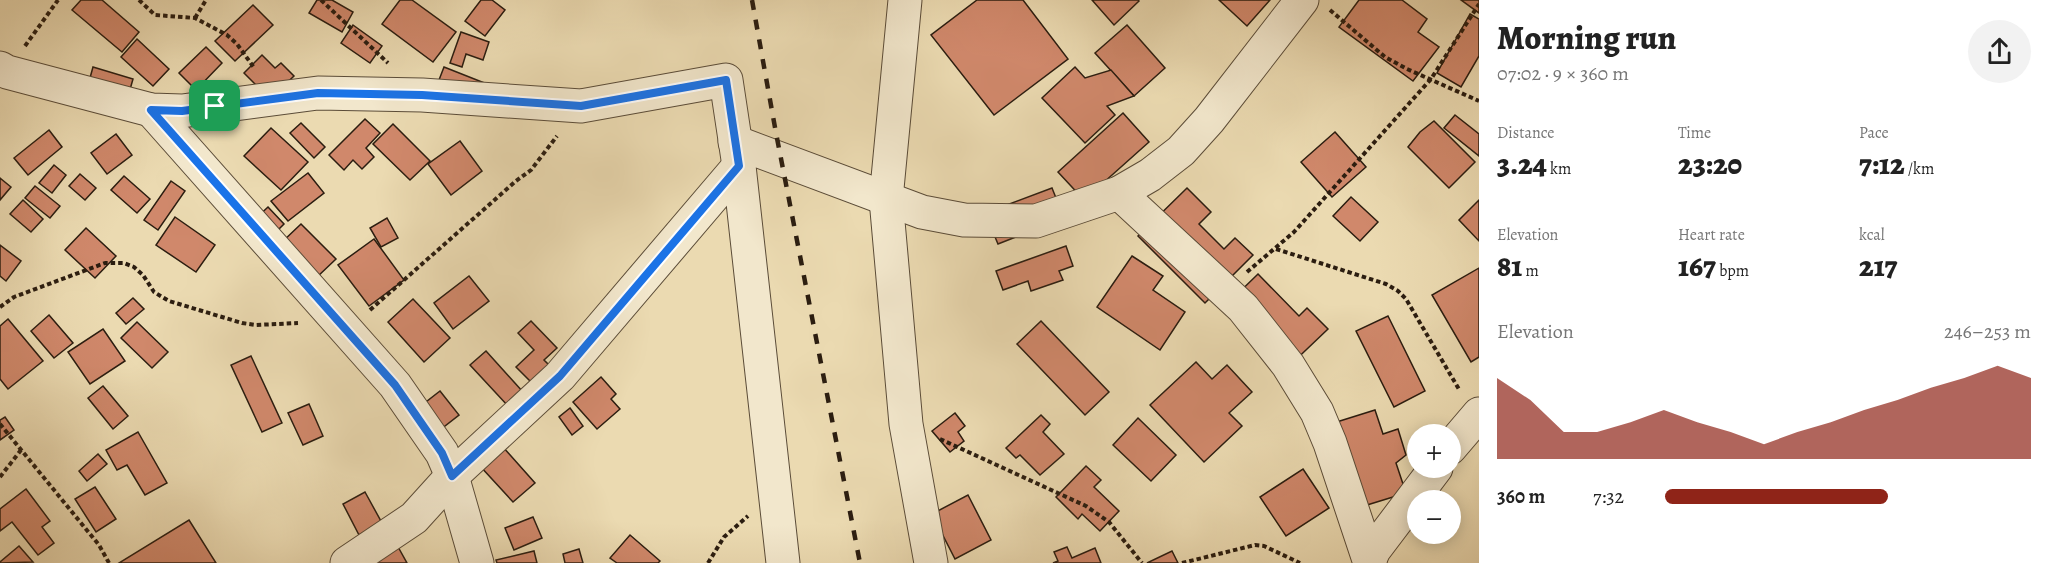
<!DOCTYPE html>
<html lang="en">
<head>
<meta charset="utf-8">
<style>
	body { margin:0; font-family:Alegreya,serif; background:#f2f2f2; color:#222; height:100vh; display:flex; flex-direction:column; font-size:22px; white-space:nowrap }
	* { box-sizing:border-box; margin:0 }
	p { font-size:20px; color:#767676 }
	.icon { flex:none; width:33px; height:33px; fill:none; stroke:currentColor; stroke-width:2; stroke-linecap:round; stroke-linejoin:round }
	.map { position:relative; flex:1; overflow:hidden }
	.side { display:flex; flex-direction:column; background:#fff; width:570px }
	.side>* { flex:none }
	.controls { position:absolute; left:1407px; top:424px; display:grid; gap:12px }
	.controls a { display:grid; place-items:center; width:54px; height:54px; border-radius:50%; background:#fff; box-shadow:0 3px 15px #0003; font-size:30px }
	.pin { position:absolute; display:grid; place-items:center; width:51px; height:51px; color:#fff; margin:-26px; border-radius:12px; box-shadow:0 3px 9px #0006 }
	.round { display:grid; place-items:center; flex:none; width:63px; height:63px; border-radius:32px; background:#f2f2f2 }
	.headline { display:flex; align-items:center; justify-content:space-between; height:102px; padding:0 18px }
	h1 { font-size:33px; font-weight:800; line-height:45px }
	.figures { display:grid; grid-template-columns:repeat(3,1fr); gap:9px; height:102px; padding:6px 18px }
	.figures div { display:grid; align-content:center }
	.figures b { font-size:30px; font-weight:800 }
	.figures small { font-size:16px; font-weight:400 }
	.figures p { font-size:16px }
	.chart { height:168px; padding:12px 18px }
	.chart p { display:flex; justify-content:space-between }
	.chart svg { width:100%; height:108px; margin-top:6px; fill:#8f2418; opacity:.7 }
	ul { padding:0 18px; list-style:none; font-size:20px }
	li { display:grid; grid-template-columns:96px 72px 1fr; align-items:center; height:45px }
	li i { height:15px; border-radius:8px; background:#8f2418 }
	main { display:flex; flex:1; min-height:0 }
	.map>svg:first-child { display:block }
</style>
</head>
<body>
<main>
<div class="map">
<svg width="1479" height="563" viewBox="0 0 1479 563">
	<rect width="100%" height="100%" fill="#ebdab1"/>
	<filter id="stains"><feTurbulence type="fractalNoise" baseFrequency=".00333" numOctaves="4"/><feColorMatrix values="0 0 0 0 .2 0 0 0 0 .09 0 0 0 0 .02 0 0 0 .5 -.17"/></filter>
	<radialGradient id="worn" r=".72"><stop offset=".6" stop-color="#630" stop-opacity="0"/><stop offset="1" stop-color="#630" stop-opacity=".3"/></radialGradient>
	<g fill="#d0886b" stroke="#2b1d10" stroke-width="1.5">
		<path d="M81,0H102L139,32L122,52L72,10Z"/>
		<path d="M317,0H332L353,12L342,32L309,13Z"/>
		<path d="M400,0H412L456,32L433,62L382,24Z"/>
		<path d="M481,0H492L505,10L485,36L465,21Z"/>
		<path d="M977,0H1023L1068,59L994,115L931,35Z"/>
		<path d="M1092,0H1138L1139,1L1114,25Z"/>
		<path d="M1219,0H1270L1247,26Z"/>
		<path d="M1359,0H1402L1427,19L1418,32L1439,47L1413,81L1339,27Z"/>
		<path d="M1461,0H1479V13Z"/>
		<path d="M253,5L273,25L235,61L215,41Z"/>
		<path d="M1470,14L1479,19V56L1461,87L1437,73Z"/>
		<path d="M353,25L382,46L370,63L341,43Z"/>
		<path d="M1127,25L1165,68L1134,96L1095,53Z"/>
		<path d="M461,32L489,42L483,60L466,54L462,67L450,63Z"/>
		<path d="M137,39L169,69L153,86L121,57Z"/>
		<path d="M206,47L222,63L196,90L179,73Z"/>
		<path d="M262,55L275,68L281,63L294,76L270,99L244,73Z"/>
		<path d="M93,67L133,79L125,107L85,96Z"/>
		<path d="M444,67L487,84L434,93Z"/>
		<path d="M1075,67L1085,78L1111,70L1134,96L1107,106L1115,115L1085,143L1042,98Z"/>
		<path d="M1123,113L1149,142L1084,200L1058,172Z"/>
		<path d="M1455,115L1479,134V156L1444,128Z"/>
		<path d="M365,119L380,133L366,148L374,157L362,169L353,160L344,170L329,155Z"/>
		<path d="M1434,121L1475,162L1449,188L1408,147L1420,132Z"/>
		<path d="M301,123L325,147L314,158L290,133Z"/>
		<path d="M393,124L430,161L410,180L373,144Z"/>
		<path d="M271,128L308,162L281,190L244,156Z"/>
		<path d="M49,130L62,147L28,175L14,158Z"/>
		<path d="M1335,132L1366,167L1332,197L1301,162Z"/>
		<path d="M116,134L132,155L107,174L91,153Z"/>
		<path d="M460,141L482,171L451,195L428,164Z"/>
		<path d="M54,165L66,175L52,193L39,183Z"/>
		<path d="M308,173L324,193L288,221L271,201Z"/>
		<path d="M80,174L96,188L85,200L69,186Z"/>
		<path d="M124,176L150,199L137,213L111,190Z"/>
		<path d="M0,178L11,187L0,200Z"/>
		<path d="M171,181L185,191L158,230L144,220Z"/>
		<path d="M35,186L60,206L50,218L25,198Z"/>
		<path d="M1052,188L1064,218L998,244L985,213Z"/>
		<path d="M1187,188L1211,212L1199,224L1224,249L1235,238L1253,255L1205,303L1138,236Z"/>
		<path d="M1351,197L1378,222L1360,241L1333,216Z"/>
		<path d="M23,200L43,219L31,232L10,214Z"/>
		<path d="M1479,200V241L1459,220Z"/>
		<path d="M268,207L284,224L269,239L252,222Z"/>
		<path d="M175,217L215,245L196,272L156,245Z"/>
		<path d="M387,218L398,238L381,247L370,228Z"/>
		<path d="M301,224L336,259L316,278L281,243Z"/>
		<path d="M86,228L116,256L95,278L65,250Z"/>
		<path d="M374,239L404,280L369,306L338,265Z"/>
		<path d="M0,245L21,261L6,281L0,276Z"/>
		<path d="M1066,246L1073,266L1059,271L1063,280L1031,291L1028,281L1003,290L996,271Z"/>
		<path d="M1132,256L1163,276L1153,290L1185,312L1160,350L1097,307Z"/>
		<path d="M1479,268V357L1471,362L1432,295Z"/>
		<path d="M1258,274L1299,316L1307,308L1328,329L1285,370L1224,307Z"/>
		<path d="M469,276L489,301L453,329L434,303Z"/>
		<path d="M133,298L144,309L126,324L116,313Z"/>
		<path d="M413,299L450,338L424,362L388,322Z"/>
		<path d="M49,315L73,343L54,358L31,331Z"/>
		<path d="M1388,316L1425,391L1394,407L1356,331Z"/>
		<path d="M8,319L43,361L8,389L0,379V326Z"/>
		<path d="M531,321L557,348L544,360L551,367L533,384L516,367L534,350L518,333Z"/>
		<path d="M1041,321L1109,392L1085,415L1017,344Z"/>
		<path d="M137,322L168,352L152,368L121,338Z"/>
		<path d="M103,329L125,361L90,384L68,352Z"/>
		<path d="M486,351L523,392L508,406L470,365Z"/>
		<path d="M251,356L282,423L262,432L231,365Z"/>
		<path d="M1196,362L1212,379L1227,365L1252,392L1229,413L1242,426L1204,462L1150,405Z"/>
		<path d="M601,377L616,394L611,399L620,409L597,429L573,402Z"/>
		<path d="M103,386L128,416L113,429L88,398Z"/>
		<path d="M440,391L459,415L436,433L417,409Z"/>
		<path d="M309,404L323,436L303,445L288,413Z"/>
		<path d="M570,408L583,426L572,435L559,417Z"/>
		<path d="M1375,410L1383,434L1398,429L1406,455L1396,463L1406,493L1354,509L1327,425Z"/>
		<path d="M955,413L965,426L958,432L964,441L950,452L932,431Z"/>
		<path d="M1041,415L1050,424L1043,432L1064,454L1040,475L1020,455L1016,458L1006,448Z"/>
		<path d="M5,417L14,430L0,440V420Z"/>
		<path d="M1138,418L1176,455L1151,481L1113,445Z"/>
		<path d="M138,432L167,483L145,495L127,465L117,470L106,450Z"/>
		<path d="M502,446L535,483L513,502L480,466Z"/>
		<path d="M98,454L107,464L87,481L79,471Z"/>
		<path d="M1086,466L1101,480L1094,487L1119,511L1100,531L1082,514L1078,519L1056,497Z"/>
		<path d="M1303,469L1329,508L1286,536L1260,497Z"/>
		<path d="M95,487L116,519L96,532L75,499Z"/>
		<path d="M26,489L50,521L42,527L54,543L38,555L12,522L0,531V509Z"/>
		<path d="M365,492L382,523L359,535L343,504Z"/>
		<path d="M968,495L991,540L955,559L932,514Z"/>
		<path d="M533,517L542,538L514,550L505,528Z"/>
		<path d="M189,520L216,563H119Z"/>
		<path d="M630,535L660,561L658,563H617L610,558Z"/>
		<path d="M397,545L407,563H374Z"/>
		<path d="M19,546L33,562L0,563V562Z"/>
		<path d="M1067,547L1072,558L1095,548L1101,563H1053L1058,561L1054,552Z"/>
		<path d="M579,549L583,563H565L563,554Z"/>
		<path d="M534,551L537,563H497L496,560Z"/>
		<path d="M1172,551L1178,563H1147Z"/>
	</g>
	<g fill="none" stroke-linecap="round" stroke-linejoin="round">
		<g stroke="#5b4c38" stroke-width="35">
			<g id="minor">
				<path d="M905,0L886,199L906,424L931,563"/>
				<path d="M0,68L7,72L151,110L182,111L318,93L422,95L581,106L726,80L739,166L783,563"/>
				<path d="M151,110L395,385L442,453L452,476L477,563"/>
				<path d="M735,142L922,212L964,220L1036,221L1119,193L1150,175L1181,151L1209,120L1302,0"/>
				<path d="M1119,193L1243,308L1288,365L1317,412L1330,443L1370,563"/>
				<path d="M1450,448L1479,414"/>
				<path d="M1370,559L1374,550L1436,468"/>
				<path d="M347,563L414,518L452,476L560,376L739,166"/>
			</g>
		</g>
		<g stroke="#2b1d10" stroke-width="4" stroke-dasharray="4.5 3" stroke-linecap="butt">
			<path d="M139,0L155,15L195,18L227,35L237,44L255,69"/>
			<path d="M321,0L388,63"/>
			<path d="M1330,10L1385,57L1407,69L1479,101"/>
			<path d="M195,18L206,0"/>
			<path d="M25,46L58,0"/>
			<path d="M1276,249L1386,284L1398,291L1406,299L1460,391"/>
			<path d="M1247,272L1294,232L1431,79L1479,4"/>
			<path d="M0,307L14,297L105,263H124L134,267L143,275L154,292L169,301L242,323L256,325L298,323"/>
			<path d="M370,310L516,181L531,170L557,136"/>
			<path d="M0,424L99,545L109,563"/>
			<path d="M940,439L1086,506L1109,522L1142,563"/>
			<path d="M0,477L21,450"/>
			<path d="M708,563L724,537L748,516"/>
			<path d="M1182,563L1255,545L1264,546L1300,563"/>
		</g>
		<use href="#minor" stroke="#f2e7cc" stroke-width="33"/>
		<path stroke="#2b1d10" stroke-width="4.5" stroke-dasharray="10 10" stroke-linecap="butt" d="M752,0L776,133L860,563"/>
	</g>
	<g fill="none" stroke-linecap="round" stroke-linejoin="round">
		<g stroke="#fff" stroke-width="12">
			<path id="route" d="M726,80L739,166L560,376L452,476L442,453L395,385L151,110L182,111L318,93L422,95L581,106Z"/>
		</g>
		<use href="#route" stroke="#1a73e8" stroke-width="8"/>
	</g>
	<rect width="100%" height="100%" filter="url(#stains)"/>
	<rect width="100%" height="100%" fill="url(#worn)"/>
</svg>
<div class="controls">
<a>+</a>
<a>−</a>
</div>
<div class="pin" style="left:215px;top:106px;background:#1e9e55"><svg class="icon" aria-label="arrive" viewBox="0 0 24 24"><path d="M6 21V4h12l-3 4 3 4H6"/></svg></div>
</div>
<section class="side">
<div class="headline"><div><h1>Morning run</h1><p>07:02 · 9 × 360 m</p></div><a class="round"><svg class="icon" aria-label="share" viewBox="0 0 24 24"><path d="M12 15V3M7 8l5-5 5 5M5 13v7h14v-7"/></svg></a></div>
<div class="figures">
<div><p>Distance</p><b>3.24<small> km</small></b></div>
<div><p>Time</p><b>23:20</b></div>
<div><p>Pace</p><b>7:12<small> /km</small></b></div>
</div>
<div class="figures">
<div><p>Elevation</p><b>81<small> m</small></b></div>
<div><p>Heart rate</p><b>167<small> bpm</small></b></div>
<div><p>kcal</p><b>217</b></div>
</div>
<div class="chart"><p><span>Elevation</span>246–253 m</p>
<svg viewBox="0 0 160 44" preserveAspectRatio="none"><path d="M0 44V11L10 20L20 33L30 33L40 29L50 24L60 29L70 33L80 38L90 33L100 29L110 24L120 20L130 15L140 11L150 6L160 11V44z"/></svg>
</div>
<ul>
<li><b>360 m</b>7:32<i style="width:61%"></i></li>
</ul>
</section>
</main>
</body>
</html>
